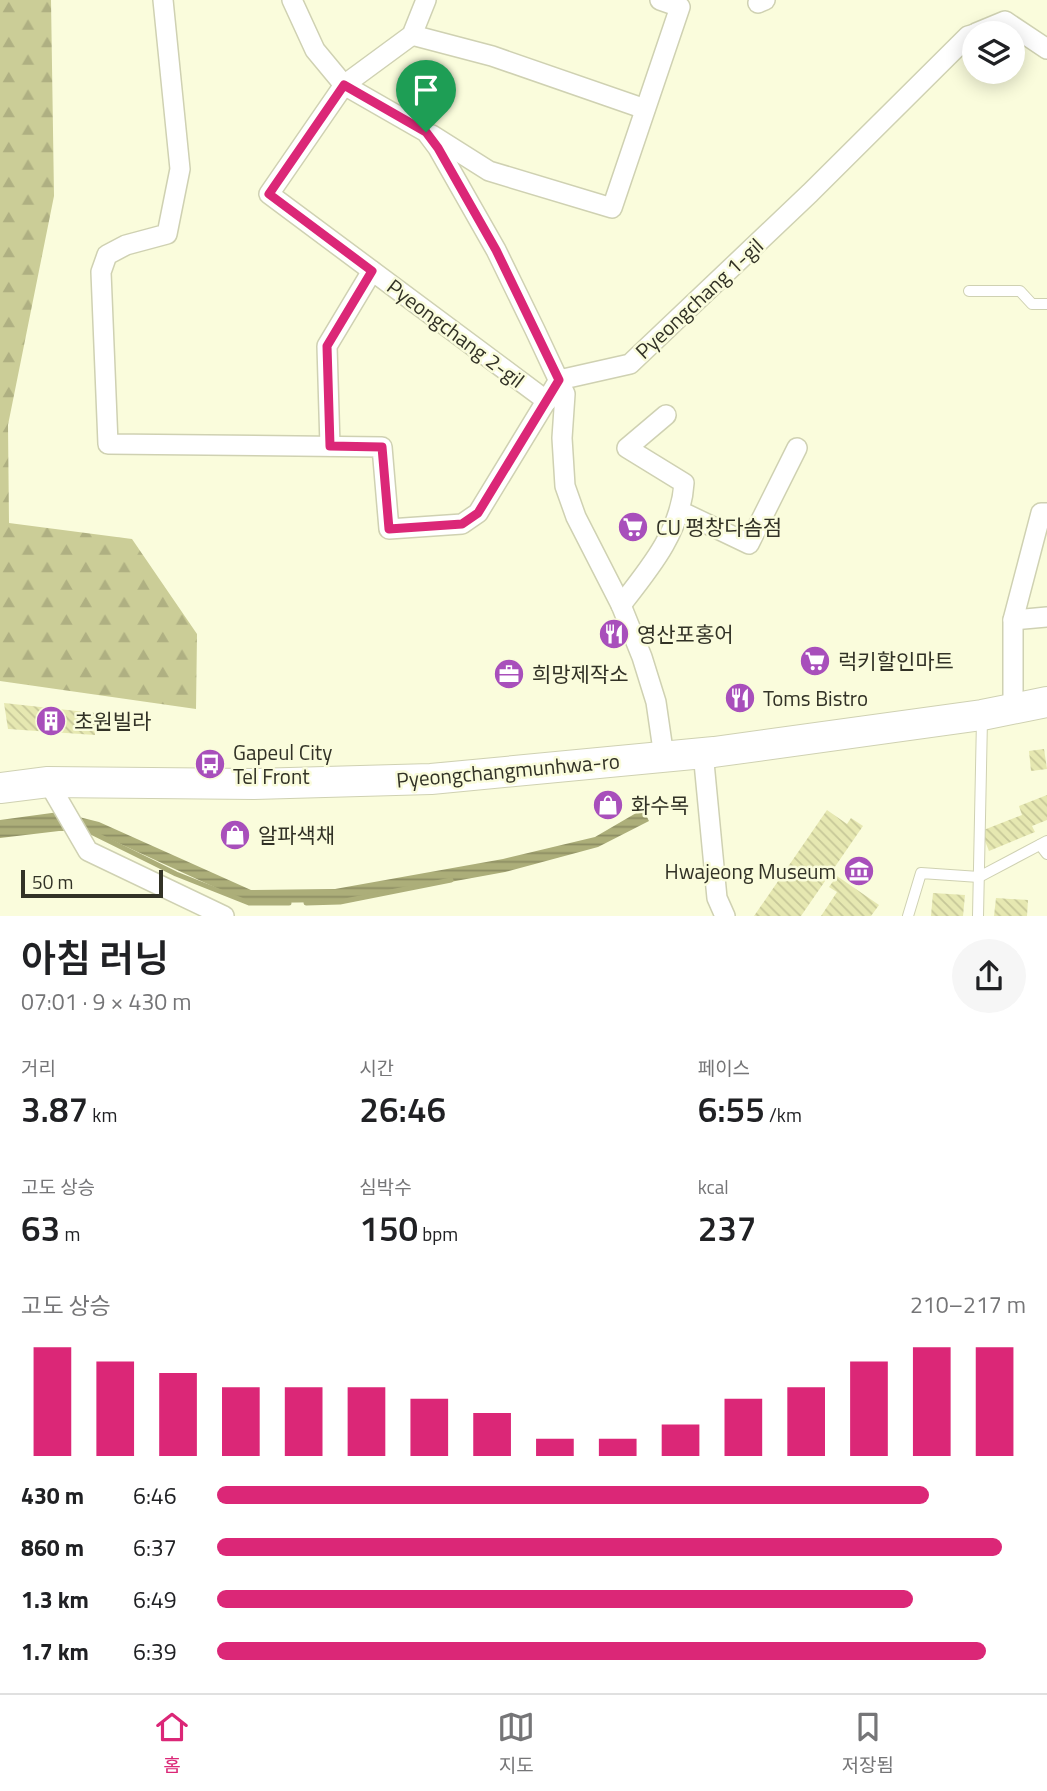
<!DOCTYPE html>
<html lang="ko">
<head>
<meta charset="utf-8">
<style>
	body { margin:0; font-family:"Titillium Web","Noto Sans KR",sans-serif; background:#f6f6f6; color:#202124; height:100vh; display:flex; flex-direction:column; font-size:26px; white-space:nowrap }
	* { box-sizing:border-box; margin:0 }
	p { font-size:23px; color:#757577 }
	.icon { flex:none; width:38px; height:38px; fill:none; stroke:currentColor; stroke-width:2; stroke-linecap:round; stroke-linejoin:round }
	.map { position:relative; height:916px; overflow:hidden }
	.details { display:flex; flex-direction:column; background:#fff; flex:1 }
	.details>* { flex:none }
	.controls { position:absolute; left:962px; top:21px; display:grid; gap:14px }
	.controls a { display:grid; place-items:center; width:63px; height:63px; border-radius:50%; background:#fff; box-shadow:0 4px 18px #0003; font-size:35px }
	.scale { position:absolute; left:21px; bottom:18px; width:142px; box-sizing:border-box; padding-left:7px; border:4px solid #323226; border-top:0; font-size:19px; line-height:24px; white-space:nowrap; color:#323226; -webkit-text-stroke:5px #fafcdc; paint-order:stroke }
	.pin { position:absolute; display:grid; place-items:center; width:60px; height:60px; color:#fff; margin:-72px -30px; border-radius:50% 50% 50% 0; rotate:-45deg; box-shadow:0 0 7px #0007 }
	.pin .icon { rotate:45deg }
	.round { display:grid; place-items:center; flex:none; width:74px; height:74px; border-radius:37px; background:#f6f6f6 }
	.head { display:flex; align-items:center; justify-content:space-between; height:119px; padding:0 21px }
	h1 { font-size:38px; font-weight:600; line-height:52px }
	.metrics { display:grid; grid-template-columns:repeat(3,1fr); gap:10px; height:119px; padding:7px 21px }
	.metrics div { display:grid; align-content:center }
	.metrics b { font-size:35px; font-weight:600 }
	.metrics small { font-size:19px; font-weight:400 }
	.metrics p { font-size:19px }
	.chart { height:196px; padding:14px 21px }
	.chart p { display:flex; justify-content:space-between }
	.chart svg { width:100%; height:126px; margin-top:7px; stroke:#db2777; stroke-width:6 }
	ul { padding:0 21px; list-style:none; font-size:23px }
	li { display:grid; grid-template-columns:112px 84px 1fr; align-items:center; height:52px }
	li i { height:18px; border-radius:9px; background:#db2777 }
	.tabs { display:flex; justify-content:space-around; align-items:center; height:98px; border-top:2px solid #e0e0e0; background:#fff; font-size:19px; color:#757577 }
	.tabs a { display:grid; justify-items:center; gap:4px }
	.tabs .current { color:#db2777 }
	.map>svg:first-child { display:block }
</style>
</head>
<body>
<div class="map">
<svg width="1047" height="916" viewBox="0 0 1047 916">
	<defs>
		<pattern id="forest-firs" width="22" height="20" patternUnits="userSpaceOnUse" patternTransform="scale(1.75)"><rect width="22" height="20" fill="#cbcd97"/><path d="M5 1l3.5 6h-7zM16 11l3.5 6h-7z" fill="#afb082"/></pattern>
		<pattern id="water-rules" width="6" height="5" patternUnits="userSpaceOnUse" patternTransform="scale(1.75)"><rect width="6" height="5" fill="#acae79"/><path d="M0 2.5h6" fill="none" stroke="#8d8e63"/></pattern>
		<pattern id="building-back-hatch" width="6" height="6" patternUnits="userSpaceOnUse" patternTransform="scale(1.75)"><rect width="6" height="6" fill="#e6e8b1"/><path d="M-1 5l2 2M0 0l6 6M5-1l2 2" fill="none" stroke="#c6c798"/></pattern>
	</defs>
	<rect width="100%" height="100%" fill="#fafcdc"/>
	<path fill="url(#forest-firs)" d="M0,0H51L54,196L8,425L9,523L132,539L197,634L196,709L0,681Z"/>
	<path fill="url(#water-rules)" d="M643,809L649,821L598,847L505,872L340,902L249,903L92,831H59L0,838V820L59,812L99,822L251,890L335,889L503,859L595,837Z"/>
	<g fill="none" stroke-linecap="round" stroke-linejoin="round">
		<g stroke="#acae79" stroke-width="5">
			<path d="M87,830L176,874L249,903H289"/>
			<path d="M306,903L340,902L451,880"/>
		</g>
	</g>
	<g fill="url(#building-back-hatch)">
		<path d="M4,703L95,713V735L8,729Z"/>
		<path d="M1044,749L1047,769L1031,771L1029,751Z"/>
		<path d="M1047,795V820L1032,826L1035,832L989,851L981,831L1022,815L1019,806Z"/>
		<path d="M827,810L847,824L851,818L863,826L801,916H754Z"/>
		<path d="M837,876L879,905L871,916H821L837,892L829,887Z"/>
		<path d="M933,893L965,895L963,916H931Z"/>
		<path d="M996,898L1028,900L1027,916H994Z"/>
	</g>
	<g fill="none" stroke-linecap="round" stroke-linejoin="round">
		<g stroke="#cfd1b2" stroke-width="12">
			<g id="lane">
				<path d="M969,291H1020L1032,304H1047"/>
				<path d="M1040,845L1047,854"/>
				<path d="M908,916L921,873L979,877L1047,841"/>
				<path d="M978,916L982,719"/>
			</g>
		</g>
		<g stroke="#cfd1b2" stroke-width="22">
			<g id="street">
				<path d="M163,0L180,169L167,234L126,245L107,255L101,272L108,444L382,447L389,529L462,524L478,513L559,380L630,364L810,193L968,36L975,34"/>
				<path d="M292,0L315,50L344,85L426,132L438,148L496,250L535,330L565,394L562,438L565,486L576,517L621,605L642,657L656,702L664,757"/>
				<path d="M426,0L412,35L344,85L269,194L547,401"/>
				<path d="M758,3L765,0"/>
				<path d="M976,33L1005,21L1047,49"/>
				<path d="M412,35L492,56L645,109"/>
				<path d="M432,135L489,171L612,208L680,7L660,0"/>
				<path d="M330,446L327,346L372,271"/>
				<path d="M680,511L749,544L797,448"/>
				<path d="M621,605C650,568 681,531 684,483L627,448L666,415"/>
				<path d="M1013,620L1047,617"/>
				<path d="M1013,707V620L1041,513H1047"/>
				<path d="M703,752L717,898L725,916"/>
				<path d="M48,782L88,851L224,916"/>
			</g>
		</g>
		<g stroke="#cfd1b2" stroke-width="32">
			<path id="primary" d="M0,788L48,782L254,784L431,779L714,752L982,715L1047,702"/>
		</g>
		<use href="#lane" stroke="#fff" stroke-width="10"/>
		<use href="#street" stroke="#fff" stroke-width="19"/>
		<use href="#primary" stroke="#fff" stroke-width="30"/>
	</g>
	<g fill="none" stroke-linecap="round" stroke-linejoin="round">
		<g stroke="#fff" stroke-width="14">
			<path id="route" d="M344,85L426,132L438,148L496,250L559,380L478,513L462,524L389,529L382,447L330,446L327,346L372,271L269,194Z"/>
		</g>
		<use href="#route" stroke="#db2777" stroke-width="9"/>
	</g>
	<defs>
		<g id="supermarket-disc" transform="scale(1.575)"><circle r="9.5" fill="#a84fbb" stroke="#fafcdc"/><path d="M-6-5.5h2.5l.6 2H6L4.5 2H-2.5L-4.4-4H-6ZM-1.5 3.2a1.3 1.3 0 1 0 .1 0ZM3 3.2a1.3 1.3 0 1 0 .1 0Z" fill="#fff"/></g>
		<g id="restaurant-disc" transform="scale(1.575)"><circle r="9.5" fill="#a84fbb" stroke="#fafcdc"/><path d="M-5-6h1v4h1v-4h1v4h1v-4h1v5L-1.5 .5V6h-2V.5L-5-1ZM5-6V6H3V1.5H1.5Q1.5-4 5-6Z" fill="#fff"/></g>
		<g id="office-disc" transform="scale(1.575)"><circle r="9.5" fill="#a84fbb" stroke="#fafcdc"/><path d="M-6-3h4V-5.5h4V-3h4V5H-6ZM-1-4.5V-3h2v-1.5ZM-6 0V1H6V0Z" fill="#fff"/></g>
		<g id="building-disc" transform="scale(1.575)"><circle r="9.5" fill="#a84fbb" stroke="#fafcdc"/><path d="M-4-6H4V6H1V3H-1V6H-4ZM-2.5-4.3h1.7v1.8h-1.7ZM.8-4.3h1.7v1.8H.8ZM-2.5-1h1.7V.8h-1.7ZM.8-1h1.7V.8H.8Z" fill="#fff"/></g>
		<g id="bus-disc" transform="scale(1.575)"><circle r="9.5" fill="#a84fbb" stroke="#fafcdc"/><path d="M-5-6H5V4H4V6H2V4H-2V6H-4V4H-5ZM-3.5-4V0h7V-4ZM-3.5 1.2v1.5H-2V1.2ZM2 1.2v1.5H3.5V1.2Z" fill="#fff"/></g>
		<g id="shop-disc" transform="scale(1.575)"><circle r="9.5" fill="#a84fbb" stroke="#fafcdc"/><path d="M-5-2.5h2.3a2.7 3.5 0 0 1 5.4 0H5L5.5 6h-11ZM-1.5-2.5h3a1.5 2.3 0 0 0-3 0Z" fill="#fff"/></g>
		<g id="museum-disc" transform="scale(1.575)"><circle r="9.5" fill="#a84fbb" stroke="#fafcdc"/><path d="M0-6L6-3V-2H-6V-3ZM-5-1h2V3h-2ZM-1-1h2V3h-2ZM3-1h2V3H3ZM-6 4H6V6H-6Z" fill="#fff"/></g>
	</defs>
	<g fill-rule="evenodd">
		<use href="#supermarket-disc" x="633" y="527"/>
		<use href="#restaurant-disc" x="614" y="634"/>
		<use href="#supermarket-disc" x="815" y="661"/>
		<use href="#office-disc" x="509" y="674"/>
		<use href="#restaurant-disc" x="740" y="698"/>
		<use href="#building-disc" x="51" y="721"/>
		<use href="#bus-disc" x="210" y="764"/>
		<use href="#shop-disc" x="608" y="805"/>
		<use href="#shop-disc" x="235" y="835"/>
		<use href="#museum-disc" x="859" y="871"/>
	</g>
	<g text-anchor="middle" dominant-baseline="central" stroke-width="5" stroke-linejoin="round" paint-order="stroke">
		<g font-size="21" fill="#323226" stroke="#fafcdc">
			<text transform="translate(699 298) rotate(-43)">Pyeongchang 1-gil</text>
			<text transform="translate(456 333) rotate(37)">Pyeongchang 2-gil</text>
			<text transform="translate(508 770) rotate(-5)">Pyeongchangmunhwa-ro</text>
		</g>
		<g font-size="21" fill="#323226" stroke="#fafcdc" text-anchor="start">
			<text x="656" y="527">CU 평창다솜점</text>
			<text x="637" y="634">영산포홍어</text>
			<text x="838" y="661">럭키할인마트</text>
			<text x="532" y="674">희망제작소</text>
			<text x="763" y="698">Toms Bistro</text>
			<text x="74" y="721">초원빌라</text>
			<text x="233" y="752">Gapeul City<tspan x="233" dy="24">Tel Front</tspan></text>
			<text x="631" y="805">화수목</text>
			<text x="258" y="835">알파색채</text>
			<text x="836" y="871" text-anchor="end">Hwajeong Museum</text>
		</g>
	</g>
</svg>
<div class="controls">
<a><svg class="icon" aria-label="layers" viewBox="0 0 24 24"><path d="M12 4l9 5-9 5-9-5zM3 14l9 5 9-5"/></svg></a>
</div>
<div class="scale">50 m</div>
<div class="pin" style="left:426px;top:132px;background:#1e9e55"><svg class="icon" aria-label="arrive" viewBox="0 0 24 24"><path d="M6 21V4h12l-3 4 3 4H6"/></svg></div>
</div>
<section class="details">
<div class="head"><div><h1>아침 러닝</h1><p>07:01 · 9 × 430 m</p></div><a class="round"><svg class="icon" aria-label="share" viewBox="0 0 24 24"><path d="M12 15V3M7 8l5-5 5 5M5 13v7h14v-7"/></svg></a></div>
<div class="metrics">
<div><p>거리</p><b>3.87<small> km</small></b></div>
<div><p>시간</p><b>26:46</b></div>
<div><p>페이스</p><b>6:55<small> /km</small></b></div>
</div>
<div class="metrics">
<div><p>고도 상승</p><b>63<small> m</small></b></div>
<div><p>심박수</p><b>150<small> bpm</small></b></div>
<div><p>kcal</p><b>237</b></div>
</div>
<div class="chart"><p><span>고도 상승</span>210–217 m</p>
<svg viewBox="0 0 160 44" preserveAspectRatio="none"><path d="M5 44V6M15 44V11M25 44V15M35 44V20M45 44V20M55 44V20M65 44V24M75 44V29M85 44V38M95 44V38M105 44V33M115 44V24M125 44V20M135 44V11M145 44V6M155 44V6"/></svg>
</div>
<ul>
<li><b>430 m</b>6:46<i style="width:88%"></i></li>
<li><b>860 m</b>6:37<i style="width:97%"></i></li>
<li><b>1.3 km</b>6:49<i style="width:86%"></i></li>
<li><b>1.7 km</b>6:39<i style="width:95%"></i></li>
</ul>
</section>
<nav class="tabs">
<a class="current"><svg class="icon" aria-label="home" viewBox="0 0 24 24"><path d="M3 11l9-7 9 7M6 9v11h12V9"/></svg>홈</a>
<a><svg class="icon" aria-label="map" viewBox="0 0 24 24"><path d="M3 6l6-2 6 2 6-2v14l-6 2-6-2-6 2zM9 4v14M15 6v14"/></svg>지도</a>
<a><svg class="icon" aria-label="saved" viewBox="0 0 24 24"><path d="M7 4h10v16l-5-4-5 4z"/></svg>저장됨</a>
</nav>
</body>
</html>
